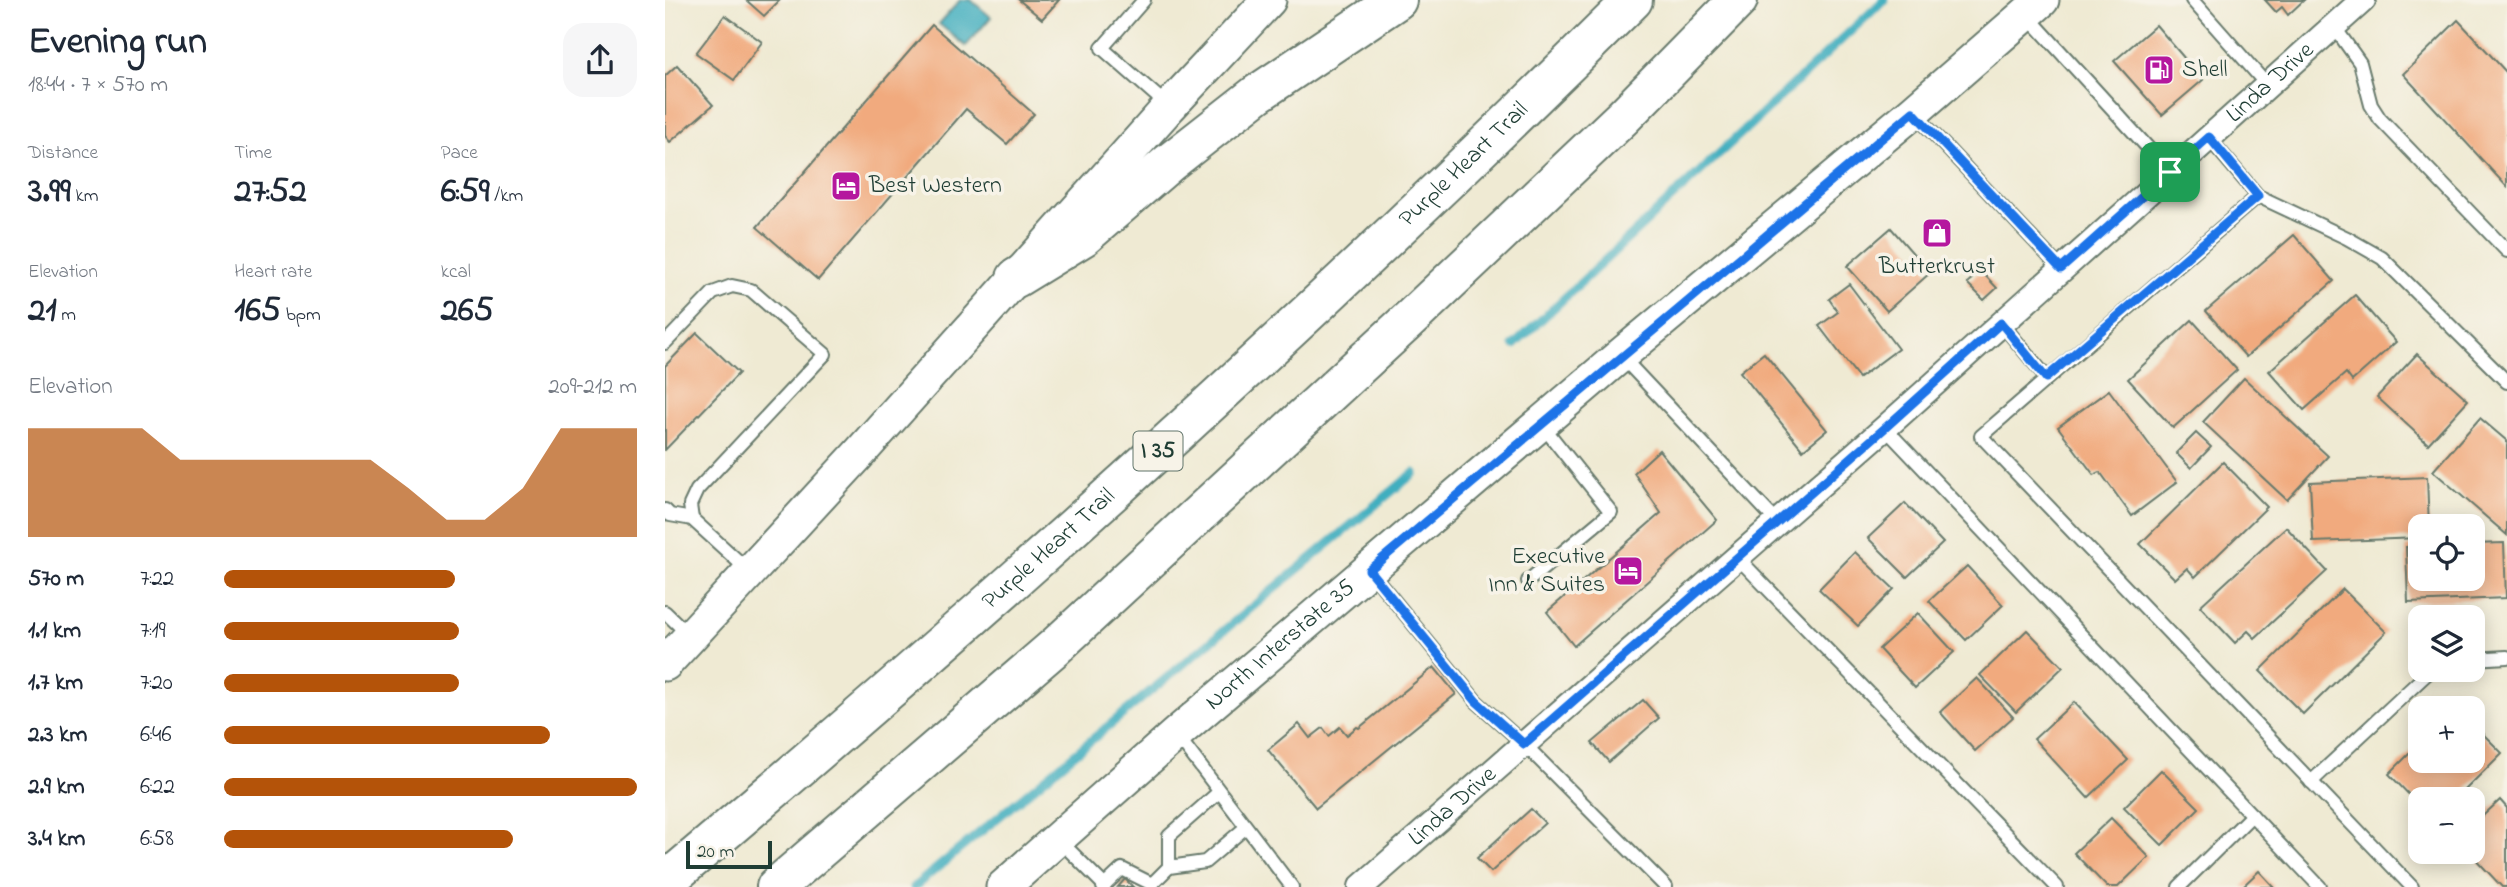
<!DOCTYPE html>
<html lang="en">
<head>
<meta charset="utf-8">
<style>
	body { margin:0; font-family:"Indie Flower",sans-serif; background:#f6f6f7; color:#1f2937; height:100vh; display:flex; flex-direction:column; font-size:26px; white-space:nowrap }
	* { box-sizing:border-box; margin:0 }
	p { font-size:23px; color:#747a83 }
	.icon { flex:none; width:38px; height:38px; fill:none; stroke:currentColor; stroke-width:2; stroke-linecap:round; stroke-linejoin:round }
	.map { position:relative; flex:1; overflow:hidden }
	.sheet { display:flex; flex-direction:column; background:#fff; width:665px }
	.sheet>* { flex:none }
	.fabs { position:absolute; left:1743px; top:514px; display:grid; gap:14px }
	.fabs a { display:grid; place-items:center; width:77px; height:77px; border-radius:14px; background:#fff; box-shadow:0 4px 18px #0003; font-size:35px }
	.scale { position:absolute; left:21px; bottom:18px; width:86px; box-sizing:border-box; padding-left:7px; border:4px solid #1f3d34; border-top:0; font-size:19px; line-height:24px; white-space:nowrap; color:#1f3d34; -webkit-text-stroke:5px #f7f3e8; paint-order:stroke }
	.pin { position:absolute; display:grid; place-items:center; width:60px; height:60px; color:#fff; margin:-30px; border-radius:14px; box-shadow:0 4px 10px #0006 }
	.round { display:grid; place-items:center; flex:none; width:74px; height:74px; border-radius:21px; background:#f6f6f7 }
	.head { display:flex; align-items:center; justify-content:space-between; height:119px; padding:0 28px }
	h1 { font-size:38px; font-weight:800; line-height:52px }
	.figures { display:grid; grid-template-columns:repeat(3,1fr); gap:10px; height:119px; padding:7px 28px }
	.figures div { display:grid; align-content:center }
	.figures b { font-size:35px; font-weight:800 }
	.figures small { font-size:19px; font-weight:400 }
	.figures p { font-size:19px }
	.chart { height:196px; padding:14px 28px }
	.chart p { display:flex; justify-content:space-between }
	.chart svg { width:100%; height:126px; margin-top:7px; fill:#b45309; opacity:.7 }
	ul { padding:0 28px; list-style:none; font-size:23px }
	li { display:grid; grid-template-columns:112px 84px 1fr; align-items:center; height:52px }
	li i { height:18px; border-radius:9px; background:#b45309 }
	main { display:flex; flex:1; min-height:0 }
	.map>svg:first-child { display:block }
</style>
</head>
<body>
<main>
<section class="sheet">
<div class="head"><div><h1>Evening run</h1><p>18:44 · 7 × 570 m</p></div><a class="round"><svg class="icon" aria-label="share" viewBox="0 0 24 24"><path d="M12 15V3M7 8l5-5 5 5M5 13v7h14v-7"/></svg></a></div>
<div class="figures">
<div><p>Distance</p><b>3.99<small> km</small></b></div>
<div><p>Time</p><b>27:52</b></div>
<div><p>Pace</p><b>6:59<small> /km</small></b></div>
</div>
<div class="figures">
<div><p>Elevation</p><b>21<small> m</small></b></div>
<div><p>Heart rate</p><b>165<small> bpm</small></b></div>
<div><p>kcal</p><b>265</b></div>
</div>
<div class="chart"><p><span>Elevation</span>209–212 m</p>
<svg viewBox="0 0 160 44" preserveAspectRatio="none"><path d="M0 44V6L10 6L20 6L30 6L40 17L50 17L60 17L70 17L80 17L90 17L100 27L110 38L120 38L130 27L140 6L150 6L160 6V44z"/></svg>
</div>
<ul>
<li><b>570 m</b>7:22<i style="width:56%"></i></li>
<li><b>1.1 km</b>7:19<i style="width:57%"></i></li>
<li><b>1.7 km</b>7:20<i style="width:57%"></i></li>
<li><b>2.3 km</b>6:46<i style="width:79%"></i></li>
<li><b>2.9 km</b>6:22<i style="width:100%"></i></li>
<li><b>3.4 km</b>6:58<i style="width:70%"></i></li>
</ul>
</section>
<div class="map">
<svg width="1842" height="887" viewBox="0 0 1842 887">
	<rect width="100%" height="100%" fill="#f7f3e8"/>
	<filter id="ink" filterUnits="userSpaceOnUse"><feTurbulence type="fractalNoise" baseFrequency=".0143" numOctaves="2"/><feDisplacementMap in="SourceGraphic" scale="14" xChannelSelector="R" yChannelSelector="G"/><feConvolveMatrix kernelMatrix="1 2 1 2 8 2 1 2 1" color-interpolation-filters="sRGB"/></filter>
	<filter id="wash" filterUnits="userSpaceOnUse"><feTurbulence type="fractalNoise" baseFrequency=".00686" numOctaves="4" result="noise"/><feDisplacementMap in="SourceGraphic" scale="28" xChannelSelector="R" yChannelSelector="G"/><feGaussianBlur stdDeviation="1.57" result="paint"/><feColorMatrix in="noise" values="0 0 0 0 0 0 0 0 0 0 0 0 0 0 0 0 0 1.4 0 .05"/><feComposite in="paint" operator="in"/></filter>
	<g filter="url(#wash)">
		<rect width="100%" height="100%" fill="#efead3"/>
		<path fill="#41aebf" stroke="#30767a" stroke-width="2" d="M295,0H306L326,17L301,46L274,24Z"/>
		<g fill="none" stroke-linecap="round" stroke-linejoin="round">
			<g stroke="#41aebf" stroke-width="9">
				<path d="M849,345L1219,0"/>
				<path d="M249,887L749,473"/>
			</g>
		</g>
		<g id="blocks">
			<g fill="#f1aa7e">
				<path d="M81,0H115L99,16Z"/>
				<path d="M354,0H394L377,19Z"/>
				<path d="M1600,0H1639L1623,15L1617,7L1611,12Z"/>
				<path d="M60,15L97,42L69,80L31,53Z"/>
				<path d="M1793,20L1842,73V187L1738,74Z"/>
				<path d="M267,25L369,114L342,144L301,109L153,280L92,227Z"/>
				<path d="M1491,25L1538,80L1497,115L1449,61Z"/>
				<path d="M12,65L48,105L5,142L0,136V76Z"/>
				<path d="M1226,228L1265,273L1222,311L1182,266Z"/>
				<path d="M1629,235L1669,281L1581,357L1541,311Z"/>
				<path d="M1316,271L1332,288L1319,300L1302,283Z"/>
				<path d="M1184,284L1233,349L1194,378L1154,326L1173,312L1164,299Z"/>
				<path d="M1690,295L1731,342L1687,381L1681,373L1639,410L1604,371Z"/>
				<path d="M1527,320L1572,370L1508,428L1463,379Z"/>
				<path d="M32,333L74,373L0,450V366Z"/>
				<path d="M1099,353L1162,430L1138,450L1075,372Z"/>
				<path d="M1752,354L1803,400L1763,444L1712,397Z"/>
				<path d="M1579,378L1663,456L1622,500L1538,422Z"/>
				<path d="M1444,390L1512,482L1467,516L1435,472L1429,475L1393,427Z"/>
				<path d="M1815,418L1842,441V535L1768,471Z"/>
				<path d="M1531,433L1546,447L1526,468L1511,453Z"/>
				<path d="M994,450L1052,520L909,646L882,612L996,513L969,473Z"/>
				<path d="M1558,462L1602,507L1530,577L1522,568L1510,579L1475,544Z"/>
				<path d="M1762,477L1764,527H1755V538L1648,542L1645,482Z"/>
				<path d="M1240,503L1278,543L1242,577L1203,538Z"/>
				<path d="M1621,527L1662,571L1590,638L1583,631L1570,643L1535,606Z"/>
				<path d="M1839,543L1841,598L1743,602L1741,547L1755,546V579H1808V544Z"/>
				<path d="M1190,552L1229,589L1193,626L1154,589Z"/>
				<path d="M1302,566L1338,605L1301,640L1264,601Z"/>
				<path d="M1678,589L1721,632L1638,714L1595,671Z"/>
				<path d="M1253,613L1289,652L1250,688L1214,649Z"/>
				<path d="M1362,630L1398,667L1351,712L1315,675Z"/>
				<path d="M769,667L791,694L651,808L603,750L634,724L645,738L658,728L664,736L675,727L682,735L692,727L694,728Z"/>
				<path d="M1312,678L1348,717L1310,751L1275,712Z"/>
				<path d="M978,700L994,718L944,762L927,743Z"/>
				<path d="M1409,702L1463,760L1423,798L1369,739Z"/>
				<path d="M1808,724L1837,753L1790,800H1755V806L1724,774L1755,743V761H1808Z"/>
				<path d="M1496,770L1534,808L1497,845L1459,807Z"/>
				<path d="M1835,800L1842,808V887H1837L1804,852H1808V825Z"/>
				<path d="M866,809L880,823L826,872L812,858Z"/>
				<path d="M1446,818L1484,857L1453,887H1442L1409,853Z"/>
				<path d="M1594,871L1609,887H1577Z"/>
				<path d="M460,879L468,887H453Z"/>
			</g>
		</g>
	</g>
	<g filter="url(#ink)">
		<use href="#blocks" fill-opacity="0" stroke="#687a6c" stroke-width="2"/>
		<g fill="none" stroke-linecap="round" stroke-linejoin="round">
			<g stroke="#687a6c" stroke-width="16">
				<g id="service">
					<path d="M479,0L437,48L502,105"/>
					<path d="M1527,0L1602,85"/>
					<path d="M1361,14L1505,172"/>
					<path d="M1668,25L1695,63L1706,105L1715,119L1842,251"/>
					<path d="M1248,112L1396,269"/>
					<path d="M1543,137L1593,196L1682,238L1717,258L1842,382"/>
					<path d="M1593,196L1316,436L1747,887"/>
					<path d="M1336,323L1382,378"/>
					<path d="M0,343L48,293L67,286L86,290L160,354L32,490L25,505L27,519"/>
					<path d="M956,356L1112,522"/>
					<path d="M1220,428L1655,887"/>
					<path d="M0,510L5,515L27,519L85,572"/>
					<path d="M1072,557L1392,887"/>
					<path d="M705,571L811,701L859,744L1001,887"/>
					<path d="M863,581L946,512L877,425"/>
					<path d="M0,612L25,636"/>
					<path d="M1808,659L1842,657"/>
					<path d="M511,734L627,887"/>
					<path d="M1646,782L1766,670"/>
					<path d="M393,839L440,886"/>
					<path d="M504,867L540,862L580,828"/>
					<path d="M438,887L457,869L487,884L504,867V836L554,792"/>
					<path d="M1514,887L1587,815"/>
				</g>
			</g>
			<g stroke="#687a6c" stroke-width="28">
				<g id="minor">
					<path id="s1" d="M696,887L1220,428L1698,0"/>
				</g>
			</g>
			<g stroke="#687a6c" stroke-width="37">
				<g id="secondary">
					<path d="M0,664L192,456L504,107L604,0"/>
					<path id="s2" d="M338,887L511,734L956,355L1248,112L1377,0"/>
				</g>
			</g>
			<g stroke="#687a6c" stroke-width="42">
				<g id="motorway">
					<path d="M351,278L418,237L504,163L592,94L732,0"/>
					<path id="s3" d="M0,882C334,601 658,308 968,0"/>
					<path d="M111,887L390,647L746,318L958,117L1073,0"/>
				</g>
			</g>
			<use href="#service" stroke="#fff" stroke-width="12"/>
			<use href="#minor" stroke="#fff" stroke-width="24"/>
			<use href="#secondary" stroke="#fff" stroke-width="33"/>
			<use href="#motorway" stroke="#fff" stroke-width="38"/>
		</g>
	</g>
	<g fill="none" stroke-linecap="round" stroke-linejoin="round" filter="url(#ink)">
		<g stroke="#fff" stroke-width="14">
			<path id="route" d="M1248,112L1396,269L1544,137L1593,196L1381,378L1336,323L1220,428L859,744L811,701L704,570Z"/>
		</g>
		<use href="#route" stroke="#1a73e8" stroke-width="9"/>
	</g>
	<defs>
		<g id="fuel-square" transform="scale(1.575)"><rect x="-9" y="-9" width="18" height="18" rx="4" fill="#b5179e" stroke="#f7f3e8"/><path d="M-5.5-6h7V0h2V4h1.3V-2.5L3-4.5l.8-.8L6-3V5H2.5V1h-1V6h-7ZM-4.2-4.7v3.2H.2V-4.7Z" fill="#fff"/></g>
		<g id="hotel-square" transform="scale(1.575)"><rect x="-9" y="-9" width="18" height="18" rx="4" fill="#b5179e" stroke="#f7f3e8"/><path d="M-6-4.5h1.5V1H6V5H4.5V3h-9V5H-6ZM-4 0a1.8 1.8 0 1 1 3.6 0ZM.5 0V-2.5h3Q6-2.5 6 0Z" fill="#fff"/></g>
		<g id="shop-square" transform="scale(1.575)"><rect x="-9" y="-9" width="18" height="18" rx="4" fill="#b5179e" stroke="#f7f3e8"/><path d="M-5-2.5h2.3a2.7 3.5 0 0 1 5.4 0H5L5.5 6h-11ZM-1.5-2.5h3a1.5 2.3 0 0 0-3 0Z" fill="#fff"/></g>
	</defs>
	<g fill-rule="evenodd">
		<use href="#fuel-square" x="1494" y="70"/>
		<use href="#hotel-square" x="181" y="186"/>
		<use href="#shop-square" x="1272" y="233"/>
		<use href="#hotel-square" x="963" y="571"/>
	</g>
	<g text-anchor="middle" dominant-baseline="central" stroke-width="7" stroke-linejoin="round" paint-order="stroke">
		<rect fill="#f7f3e8" stroke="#60746a" stroke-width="2" x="468.5" y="431.5" width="49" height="39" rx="5"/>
		<g font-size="23" font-weight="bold" fill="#1f3d34">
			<text x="493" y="451">I 35</text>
		</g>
		<g font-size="24" fill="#1f3d34" stroke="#f7f3e8" text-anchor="start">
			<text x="1517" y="70">Shell</text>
			<text x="204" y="186">Best Western</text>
			<text x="1272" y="267" text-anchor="middle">Butterkrust</text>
			<text x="940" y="557" text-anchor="end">Executive<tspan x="940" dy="28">Inn &amp; Suites</tspan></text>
		</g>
		<g font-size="24" fill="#1f3d34" stroke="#f7f3e8">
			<text stroke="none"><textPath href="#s1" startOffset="1214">Linda Drive</textPath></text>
			<text stroke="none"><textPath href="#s3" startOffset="1074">Purple Heart Trail</textPath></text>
			<text stroke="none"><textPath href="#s3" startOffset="508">Purple Heart Trail</textPath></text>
			<text stroke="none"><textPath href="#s2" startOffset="368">North Interstate 35</textPath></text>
			<text stroke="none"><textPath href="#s1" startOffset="122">Linda Drive</textPath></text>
		</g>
	</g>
</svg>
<div class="fabs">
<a><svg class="icon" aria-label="locate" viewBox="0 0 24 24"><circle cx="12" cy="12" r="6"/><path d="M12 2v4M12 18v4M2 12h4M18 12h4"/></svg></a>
<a><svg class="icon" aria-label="layers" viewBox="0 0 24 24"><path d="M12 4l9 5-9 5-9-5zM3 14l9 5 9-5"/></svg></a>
<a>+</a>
<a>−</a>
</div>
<div class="scale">20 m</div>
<div class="pin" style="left:1505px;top:172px;background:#1e9e55"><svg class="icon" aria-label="arrive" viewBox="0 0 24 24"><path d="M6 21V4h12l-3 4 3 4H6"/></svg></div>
</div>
</main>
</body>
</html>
